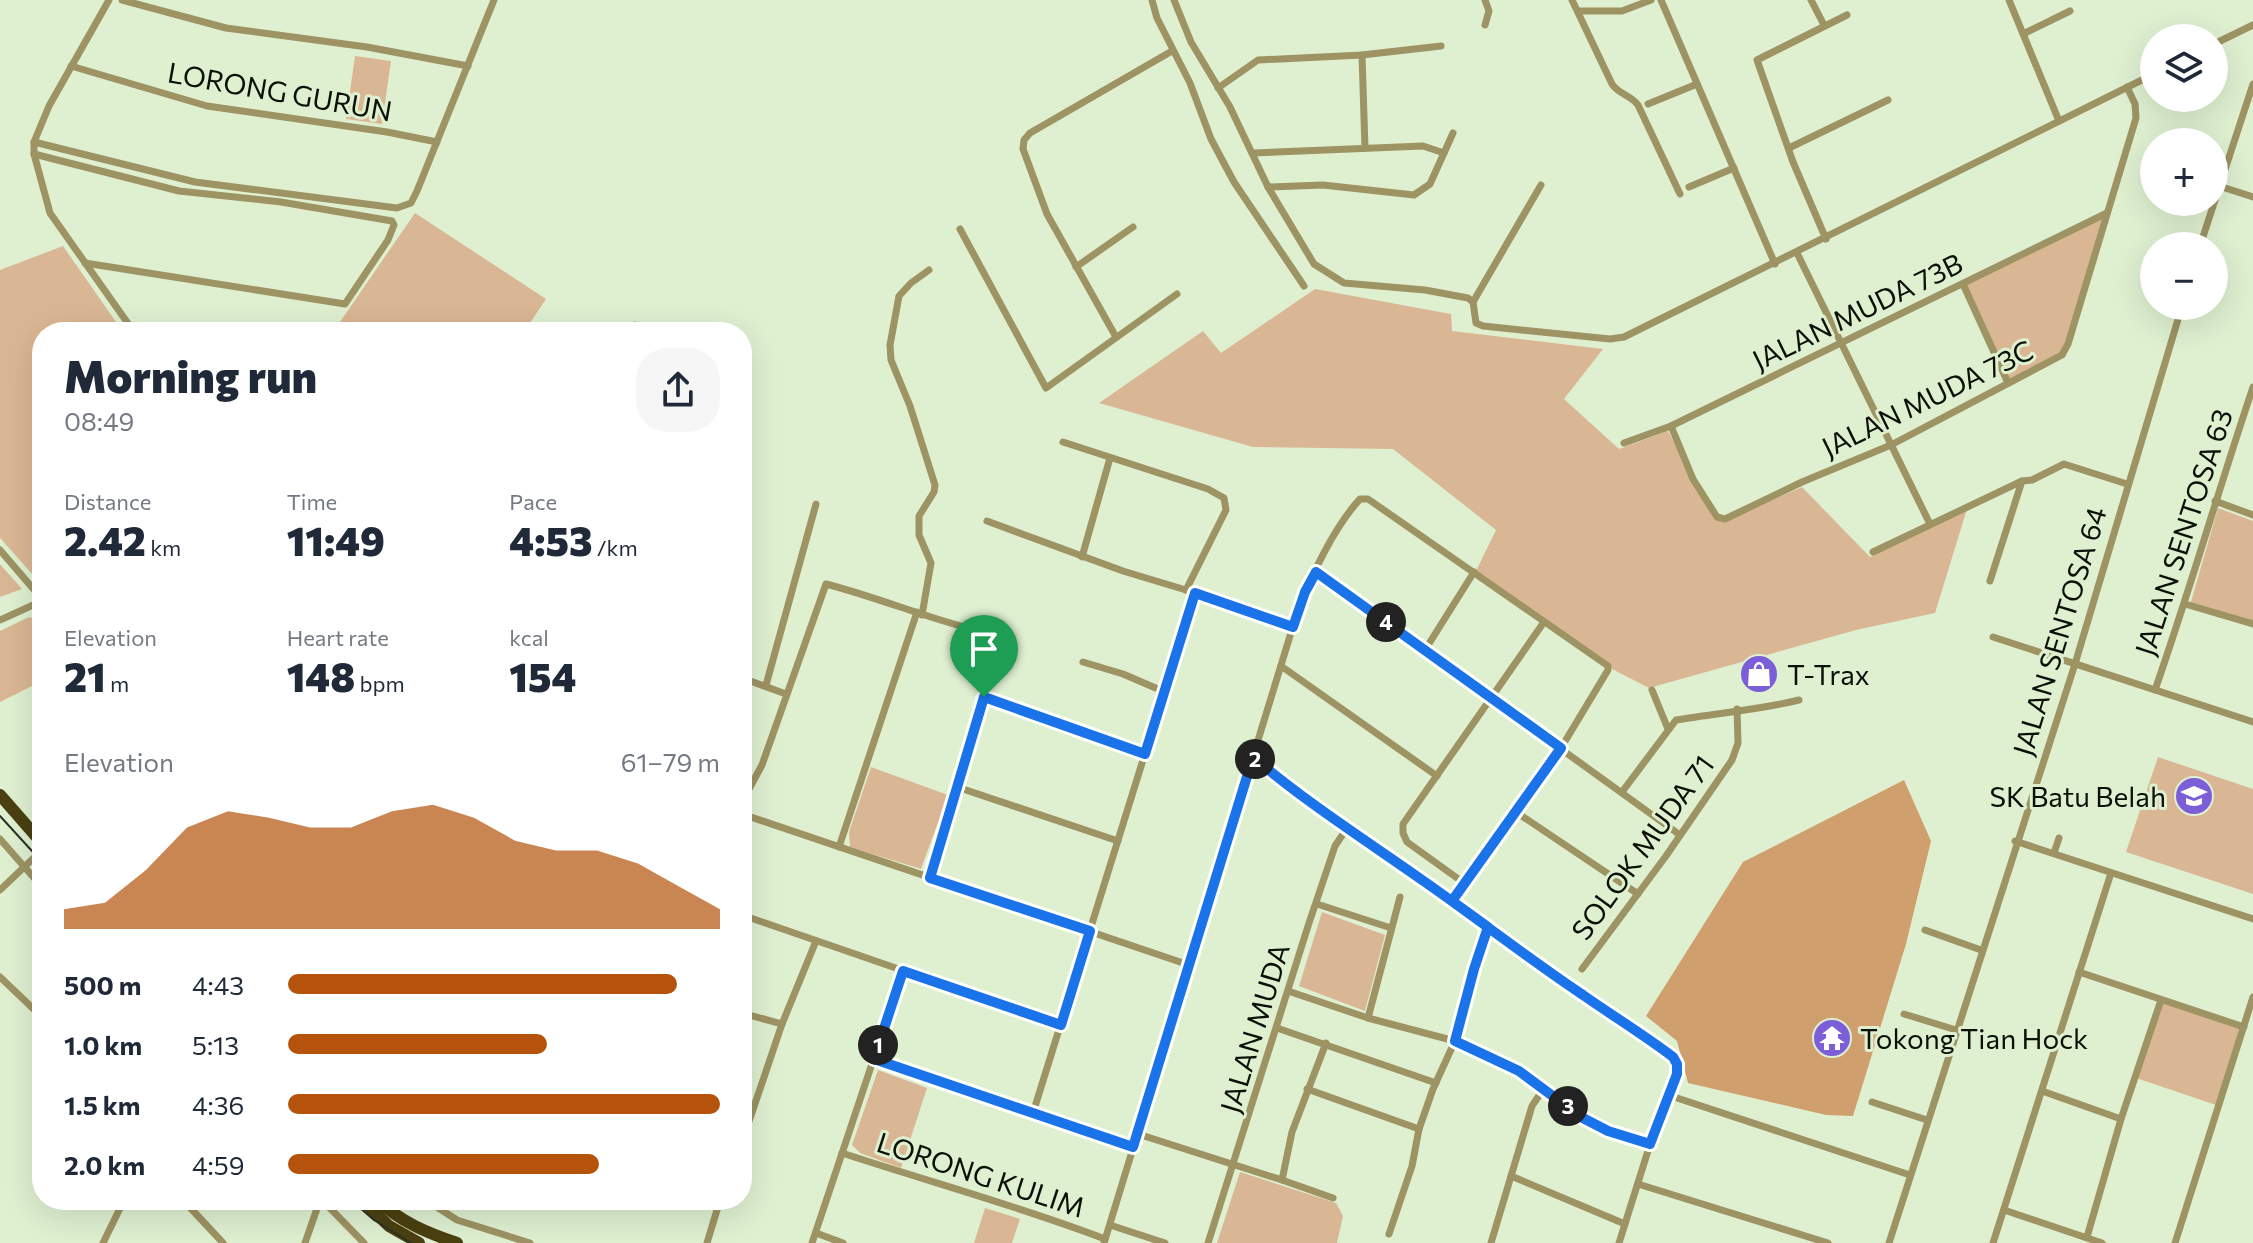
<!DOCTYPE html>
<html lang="en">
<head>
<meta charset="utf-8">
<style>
	body { margin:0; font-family:Commissioner,sans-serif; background:#f6f6f7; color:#1f2937; height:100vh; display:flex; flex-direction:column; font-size:30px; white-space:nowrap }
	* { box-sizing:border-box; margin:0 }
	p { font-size:26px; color:#747a83 }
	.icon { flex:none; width:44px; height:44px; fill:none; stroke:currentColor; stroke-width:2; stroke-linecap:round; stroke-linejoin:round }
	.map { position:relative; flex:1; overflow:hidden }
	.panel { position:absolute; left:32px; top:322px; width:720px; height:888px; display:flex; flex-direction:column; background:#fff; border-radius:32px; box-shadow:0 8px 32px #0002 }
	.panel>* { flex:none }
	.controls { position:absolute; left:2140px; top:24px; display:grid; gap:16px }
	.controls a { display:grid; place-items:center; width:88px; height:88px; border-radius:50%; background:#fff; box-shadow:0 8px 32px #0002; font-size:40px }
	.pin { position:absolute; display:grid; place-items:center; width:68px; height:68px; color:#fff; margin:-82px -34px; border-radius:50% 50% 50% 0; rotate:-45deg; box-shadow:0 0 8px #0007 }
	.pin .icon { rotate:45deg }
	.km { position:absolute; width:40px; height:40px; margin:-20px; border-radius:50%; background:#222; color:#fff; font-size:22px; line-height:40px; text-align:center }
	.round { display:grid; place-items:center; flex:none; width:84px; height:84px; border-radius:32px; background:#f6f6f7 }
	.overview { display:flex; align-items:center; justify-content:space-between; height:136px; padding:0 32px }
	h1 { font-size:44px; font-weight:800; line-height:60px }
	.metrics { display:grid; grid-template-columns:repeat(3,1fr); gap:12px; height:136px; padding:8px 32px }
	.metrics div { display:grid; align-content:center }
	.metrics b { font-size:40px; font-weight:800 }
	.metrics small { font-size:22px; font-weight:400 }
	.metrics p { font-size:22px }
	.chart { height:224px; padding:16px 32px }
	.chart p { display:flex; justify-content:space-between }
	.chart svg { width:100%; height:144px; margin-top:8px; fill:#b45309; opacity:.7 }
	ul { padding:0 32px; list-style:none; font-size:26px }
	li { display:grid; grid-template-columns:128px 96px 1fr; align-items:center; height:60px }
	li i { height:20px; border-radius:10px; background:#b45309 }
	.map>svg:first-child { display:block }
</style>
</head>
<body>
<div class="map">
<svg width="2253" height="1243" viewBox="0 0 2253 1243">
	<rect width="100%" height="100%" fill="#dff0d1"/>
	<g fill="#dab794">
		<path d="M355,56L391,61L382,124L346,119Z"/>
		<path d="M415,213L546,299L524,332H333Z"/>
		<path d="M2107,213L2062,355L2008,383L1963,284Z"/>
		<path d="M63,246L123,332H42V585L0,538V270Z"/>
		<path d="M1315,289L1451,314L1452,331L1603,349L1564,399L1619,449L1668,431L1716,518L1726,520L1802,487L1870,557L1967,509L1935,613L1856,630L1649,688L1614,670L1475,573L1496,530L1393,449L1253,447L1099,403L1203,331L1221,353Z"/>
		<path d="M2218,508L2253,521V624L2190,605Z"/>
		<path d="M0,564L22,589L0,597Z"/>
		<path d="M29,617L42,620V681L0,702V631Z"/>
		<path d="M2158,757L2253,789V894L2126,852Z"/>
		<path d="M871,767L948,795L921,869L850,847L849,832Z"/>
		<path d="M1322,912L1385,935L1365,1011L1299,986Z"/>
		<path d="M2161,1000L2244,1027L2219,1106L2136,1078Z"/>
		<path d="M878,1070L927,1088L901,1168L860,1153L852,1145Z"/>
		<path d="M1240,1172L1336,1203L1343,1216L1337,1243H1217Z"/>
		<path d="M985,1208L1020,1219L1012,1243H974Z"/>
	</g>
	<path fill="#d09f6e" d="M1904,780L1931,841L1906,944L1853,1116L1826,1115L1688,1083L1677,1041L1646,1016L1743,862Z"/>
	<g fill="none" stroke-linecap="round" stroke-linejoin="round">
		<g stroke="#9d9363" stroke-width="7">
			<path d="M109,0L49,106L34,142V154L50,213L134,332"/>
			<path d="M122,0L226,28L367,47L468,66"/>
			<path d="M1152,0L1157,18L1190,83L1211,139L1234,182L1304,286"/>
			<path d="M1174,0L1191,42L1230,107L1268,187L1314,264L1344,283L1425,290L1468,298L1473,302L1476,323L1483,326L1610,339L1624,337L2154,74"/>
			<path d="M1485,0L1489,11L1485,25"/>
			<path d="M1572,0L1612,84C1618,94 1631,95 1638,105L1680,194"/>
			<path d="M1661,0L1775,264"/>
			<path d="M1811,0L1824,25"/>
			<path d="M2009,0L2059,121"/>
			<path d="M1578,11H1622L1651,0"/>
			<path d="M2023,34L2070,11"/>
			<path d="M2214,44L2253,25"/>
			<path d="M1362,55L1365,148"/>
			<path d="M71,66L207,106L387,132L437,142"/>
			<path d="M1218,88L1258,60L1362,55L1441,46"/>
			<path d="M1648,104L1697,84"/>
			<path d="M34,142L195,182L397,208L411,203L417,191L494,0"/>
			<path d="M1789,148L1888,100"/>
			<path d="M1254,153L1423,146L1444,153"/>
			<path d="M34,154L179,191L281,202L392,221L394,225L388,240L345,304L85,263"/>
			<path d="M2219,186L2253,197"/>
			<path d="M1268,187L1323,185L1414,195L1430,184L1453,133"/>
			<path d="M1689,187L1734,168"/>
			<path d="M960,229L1046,388L1177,294"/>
			<path d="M1826,239L1793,162L1757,60L1847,15"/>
			<path d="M2200,246L2253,84"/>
			<path d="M1797,253L1930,524"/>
			<path d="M1076,267L1133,227"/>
			<path d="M1963,284L2008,383"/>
			<path d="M1473,302L1541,185"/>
			<path d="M616,332L635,325L648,332"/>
			<path d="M1116,337L1047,214L1023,149L1024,140L1030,133L1172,51"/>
			<path d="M1671,426L1693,479L1717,517L1725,519L1802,482L1891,445L2062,355L2068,344L2136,118L2135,104L2127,87"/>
			<path d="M1063,442L1208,489L1224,498L1226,510L1186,590"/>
			<path d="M1624,443L1671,426L2107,213"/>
			<path d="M742,483V494"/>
			<path d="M2215,501L2253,515"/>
			<path d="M987,521L1123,571L1229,603L1293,627"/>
			<path d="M0,550L42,599"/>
			<path d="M1873,552L2022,481L2032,480L2064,464L2127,484"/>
			<path d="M1082,557L1110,458"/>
			<path d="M1316,572L1680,835"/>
			<path d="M1990,581L2022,481"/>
			<path d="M2185,604L2253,624"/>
			<path d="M922,615L931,563L919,535V516L934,492L935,485L910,406L891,360L890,345L899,296L911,283L929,270"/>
			<path d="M0,620L42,601"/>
			<path d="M1993,637L2253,722"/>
			<path d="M1425,650L1474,572"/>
			<path d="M1083,662L1123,674L1165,692"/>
			<path d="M1281,666L1437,776"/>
			<path d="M742,678L786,694"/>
			<path d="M766,685L816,504"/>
			<path d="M1652,690L1668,729"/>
			<path d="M2155,690C2190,590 2219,488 2253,387"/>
			<path d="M984,697L1145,754"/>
			<path d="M1253,757L1298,796L1673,1057L1677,1064V1074L1652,1138L1619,1243"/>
			<path d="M957,787L1118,841"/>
			<path d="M1622,792L1676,720C1717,713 1759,710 1799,700"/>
			<path d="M742,795L749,789L762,765L826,584C884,599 938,623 996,635L1001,641L930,878"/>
			<path d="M1516,812L1638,894"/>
			<path d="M742,814L1189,965"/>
			<path d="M0,839L42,887"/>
			<path d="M2015,841L2253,919"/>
			<path d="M839,847L917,612"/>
			<path d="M2054,853L2059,838"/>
			<path d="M1464,883L1407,842L1403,833V824L1544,622"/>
			<path d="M0,890L40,852"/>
			<path d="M1317,904L1391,928"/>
			<path d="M742,915L1061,1025"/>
			<path d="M1925,930L1981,950"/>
			<path d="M1582,969L1666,856L1732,760L1738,743L1737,709"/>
			<path d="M2079,972L2244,1027"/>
			<path d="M0,977L42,1017"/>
			<path d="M1288,991L1368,1018L1455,1041L1490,1055L1544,1088L1581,1117L1608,1131L1650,1144"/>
			<path d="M742,1013L782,1024"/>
			<path d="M1904,1014L1956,1030"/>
			<path d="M1368,1018L1400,897"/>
			<path d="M1277,1028L1436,1083"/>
			<path d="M874,1059L1133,1147"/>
			<path d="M1307,1089L1419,1129L1412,1166L1389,1234"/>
			<path d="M2042,1091L2121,1119"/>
			<path d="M1668,1095L1910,1175"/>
			<path d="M1872,1102L1927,1120"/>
			<path d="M1033,1113L1195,593"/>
			<path d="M1419,1129L1433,1089L1459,1032L1474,969L1488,927"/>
			<path d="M1138,1134L1282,1180L1292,1132L1326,1043"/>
			<path d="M742,1142L782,1024L816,941"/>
			<path d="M842,1153C930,1182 1019,1206 1105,1239"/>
			<path d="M1511,1176L1625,1224"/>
			<path d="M1282,1180L1333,1198"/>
			<path d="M1638,1184L1828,1243"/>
			<path d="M183,1200L223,1243"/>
			<path d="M322,1200L364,1243"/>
			<path d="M426,1200L457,1220L530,1243"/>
			<path d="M2004,1210L2102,1243"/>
			<path d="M1110,1225L1165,1243"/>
			<path d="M816,1233L843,1243"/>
			<path d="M2087,1237L2121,1119L2161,1000"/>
			<path d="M103,1243L124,1200"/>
			<path d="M305,1243L320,1200"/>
			<path d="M707,1243L720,1200"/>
			<path d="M812,1243L903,971"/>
			<path d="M1104,1243L1297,613C1310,578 1334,527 1360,499H1368L1608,666V670L1561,748L1452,901"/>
			<path d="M1208,1243L1309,923L1335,846L1347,828"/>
			<path d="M1491,1243L1532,1106L1544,1088"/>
			<path d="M1889,1243L2075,664L2182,306"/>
			<path d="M1993,1243L2111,873"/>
			<path d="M2175,1243L2253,997"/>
		</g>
		<g stroke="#4a4010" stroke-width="12">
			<path d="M0,795L42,843"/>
			<path d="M362,1200L389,1226L419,1243"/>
			<path d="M378,1200C400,1222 428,1233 457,1243"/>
		</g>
		<g stroke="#2a3225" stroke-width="2">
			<path d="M0,816L42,862"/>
			<path d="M351,1200L374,1220L411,1243"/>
		</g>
	</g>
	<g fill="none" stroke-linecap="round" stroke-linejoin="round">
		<g stroke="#fff" stroke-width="16">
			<path id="route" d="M984,697L930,878L1090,931L1061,1025L903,971L874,1059L1133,1147L1253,757C1307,803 1367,841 1425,882C1478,919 1529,959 1583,995C1613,1016 1644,1035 1673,1057L1677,1064V1074L1650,1144L1608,1131L1581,1117L1519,1071L1455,1041L1474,969L1488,927L1452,901L1561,748L1316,572L1305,592L1293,627L1195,593L1145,754L984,697"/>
		</g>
		<use href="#route" stroke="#1a73e8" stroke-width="10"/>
	</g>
	<defs>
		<g id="shop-disc" transform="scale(2)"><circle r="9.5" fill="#7b5ed8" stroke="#dff0d1"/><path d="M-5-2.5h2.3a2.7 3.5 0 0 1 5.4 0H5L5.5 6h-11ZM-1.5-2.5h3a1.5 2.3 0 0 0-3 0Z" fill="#fff"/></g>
		<g id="school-disc" transform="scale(2)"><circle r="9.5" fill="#7b5ed8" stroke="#dff0d1"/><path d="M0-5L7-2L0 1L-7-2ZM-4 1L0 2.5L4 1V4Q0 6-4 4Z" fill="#fff"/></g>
		<g id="temple-disc" transform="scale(2)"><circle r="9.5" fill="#7b5ed8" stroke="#dff0d1"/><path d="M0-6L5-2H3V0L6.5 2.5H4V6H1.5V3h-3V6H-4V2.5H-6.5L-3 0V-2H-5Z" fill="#fff"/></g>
	</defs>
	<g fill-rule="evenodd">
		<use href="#shop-disc" x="1759" y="674"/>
		<use href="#school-disc" x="2194" y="796"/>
		<use href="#temple-disc" x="1832" y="1038"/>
	</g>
	<g text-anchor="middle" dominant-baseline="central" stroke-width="6" stroke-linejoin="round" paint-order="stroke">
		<g font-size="28" fill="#0b1107" stroke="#dff0d1">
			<text transform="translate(280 91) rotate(10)">LORONG GURUN</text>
			<text transform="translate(1857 311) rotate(-26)">JALAN MUDA 73B</text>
			<text transform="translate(1927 398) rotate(-26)">JALAN MUDA 73C</text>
			<text transform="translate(2183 532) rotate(-72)">JALAN SENTOSA 63</text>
			<text transform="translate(2059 631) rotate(-73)">JALAN SENTOSA 64</text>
			<text transform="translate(1642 847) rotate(-54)">SOLOK MUDA 71</text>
			<text transform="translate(1254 1028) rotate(-73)">JALAN MUDA</text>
			<text transform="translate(981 1174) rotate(18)">LORONG KULIM</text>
		</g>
		<g font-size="28" fill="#0b1107" stroke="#dff0d1" text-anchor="start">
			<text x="1787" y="674">T-Trax</text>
			<text x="2166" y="796" text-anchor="end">SK Batu Belah</text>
			<text x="1860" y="1038">Tokong Tian Hock</text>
		</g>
	</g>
</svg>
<div class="controls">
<a><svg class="icon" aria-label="layers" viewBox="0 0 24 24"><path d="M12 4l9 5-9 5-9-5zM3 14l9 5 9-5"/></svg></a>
<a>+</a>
<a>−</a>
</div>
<div class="pin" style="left:984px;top:697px;background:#1e9e55"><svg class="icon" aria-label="arrive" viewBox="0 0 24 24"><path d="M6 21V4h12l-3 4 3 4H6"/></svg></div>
<b class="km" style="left:878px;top:1045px">1</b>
<b class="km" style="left:1255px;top:759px">2</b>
<b class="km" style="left:1568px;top:1106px">3</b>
<b class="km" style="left:1386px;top:622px">4</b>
<section class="panel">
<div class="overview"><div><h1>Morning run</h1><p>08:49</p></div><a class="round"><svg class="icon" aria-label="share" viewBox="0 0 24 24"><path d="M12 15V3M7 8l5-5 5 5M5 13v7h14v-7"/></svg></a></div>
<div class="metrics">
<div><p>Distance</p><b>2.42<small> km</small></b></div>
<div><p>Time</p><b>11:49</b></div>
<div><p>Pace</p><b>4:53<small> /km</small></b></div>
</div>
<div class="metrics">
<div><p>Elevation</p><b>21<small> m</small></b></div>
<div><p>Heart rate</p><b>148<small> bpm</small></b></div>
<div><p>kcal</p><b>154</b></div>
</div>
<div class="chart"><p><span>Elevation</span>61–79 m</p>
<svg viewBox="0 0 160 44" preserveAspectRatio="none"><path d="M0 44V38L10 36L20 26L30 13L40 8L50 10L60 13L70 13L80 8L90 6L100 10L110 17L120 20L130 20L140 24L150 31L160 38V44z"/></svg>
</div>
<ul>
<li><b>500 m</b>4:43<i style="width:90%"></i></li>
<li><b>1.0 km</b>5:13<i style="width:60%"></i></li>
<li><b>1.5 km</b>4:36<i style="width:100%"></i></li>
<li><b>2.0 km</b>4:59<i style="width:72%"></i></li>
</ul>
</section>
</div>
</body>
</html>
